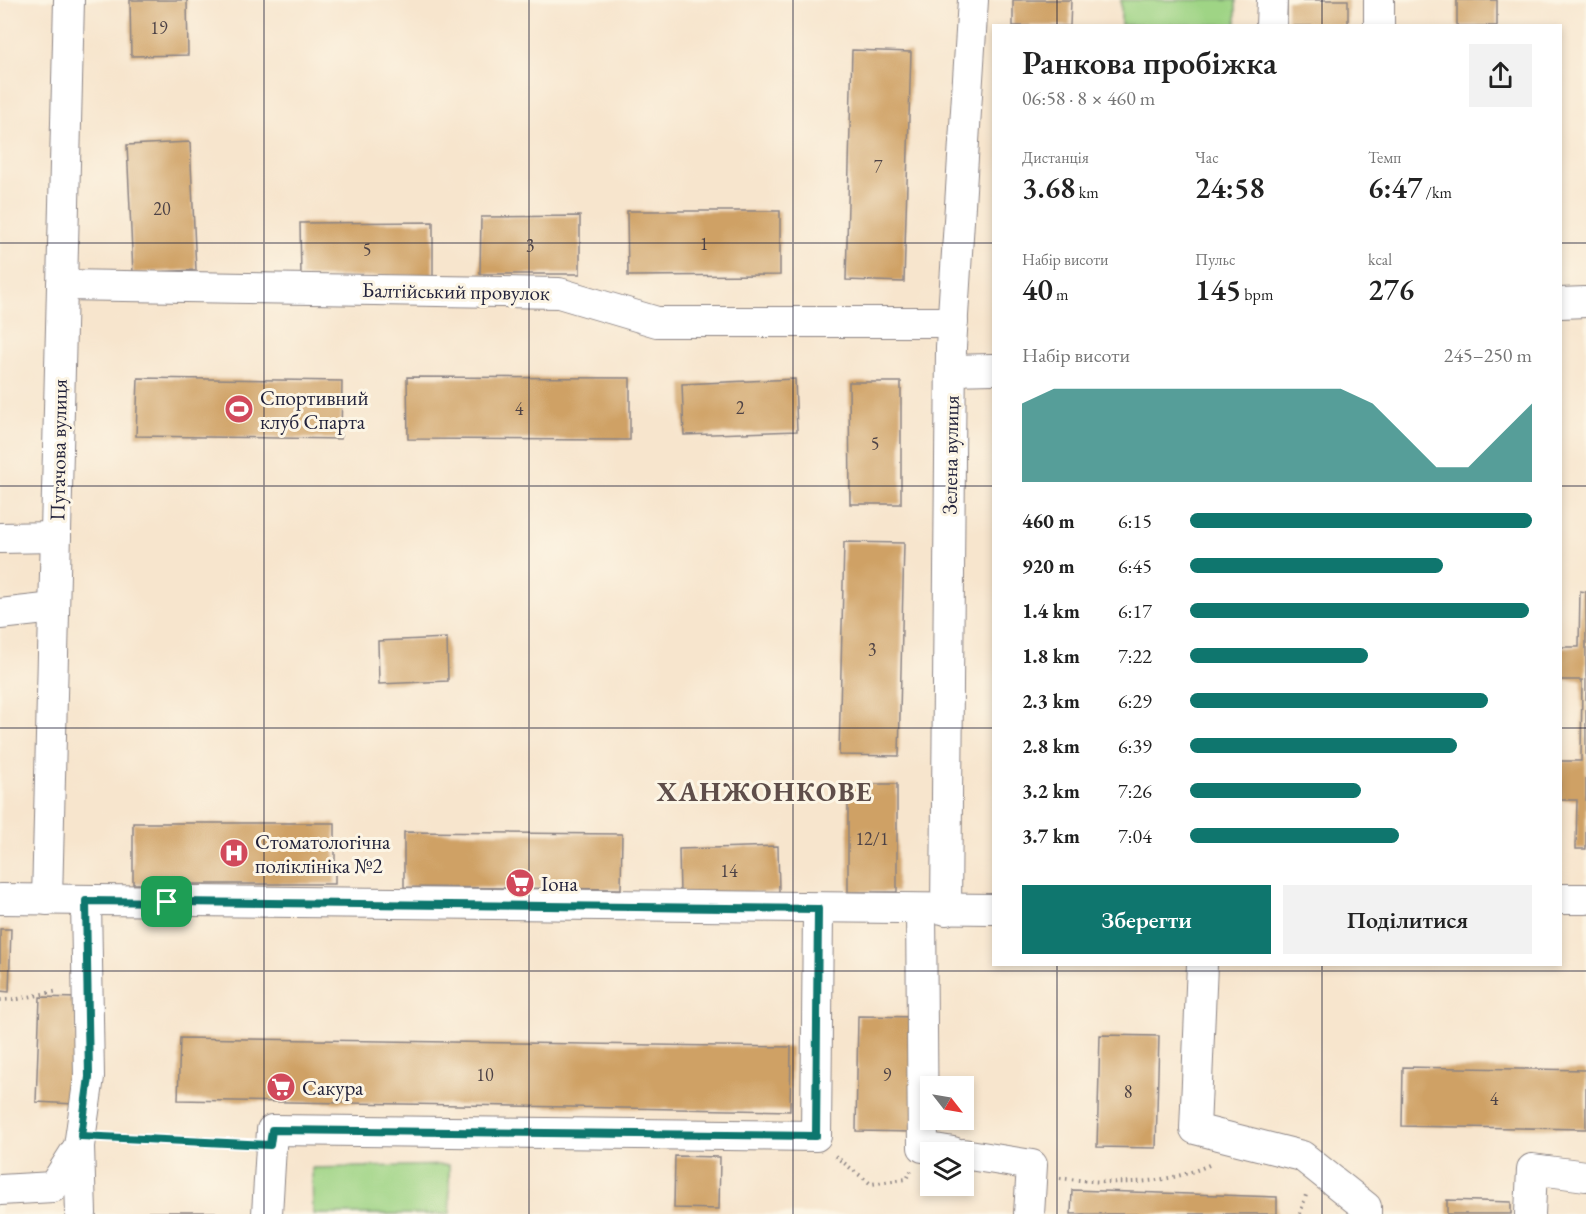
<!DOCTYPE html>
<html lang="uk">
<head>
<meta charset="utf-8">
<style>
	body { margin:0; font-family:"EB Garamond",serif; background:#f2f2f2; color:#222; height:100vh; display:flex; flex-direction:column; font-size:22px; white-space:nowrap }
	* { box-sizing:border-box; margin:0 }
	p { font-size:20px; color:#767676 }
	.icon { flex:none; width:33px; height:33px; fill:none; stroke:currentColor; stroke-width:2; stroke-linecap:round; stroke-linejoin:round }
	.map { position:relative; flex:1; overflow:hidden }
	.panel { position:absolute; left:992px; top:24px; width:570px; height:942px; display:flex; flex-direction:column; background:#fff; border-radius:0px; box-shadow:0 3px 9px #0003 }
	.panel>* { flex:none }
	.needle { width:39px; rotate:121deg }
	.controls { position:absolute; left:920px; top:1076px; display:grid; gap:12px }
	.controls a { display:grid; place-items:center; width:54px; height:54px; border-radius:0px; background:#fff; box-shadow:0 3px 9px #0003; font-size:30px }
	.pin { position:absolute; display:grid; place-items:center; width:51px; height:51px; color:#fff; margin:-26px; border-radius:12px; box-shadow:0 3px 9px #0006 }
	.round { display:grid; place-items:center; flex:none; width:63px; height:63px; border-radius:0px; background:#f2f2f2 }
	.headline { display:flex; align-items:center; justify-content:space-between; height:102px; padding:0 30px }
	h1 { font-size:33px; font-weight:600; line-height:45px }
	.metrics { display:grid; grid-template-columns:repeat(3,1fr); gap:9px; height:102px; padding:6px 30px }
	.metrics div { display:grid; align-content:center }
	.metrics b { font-size:30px; font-weight:600 }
	.metrics small { font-size:16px; font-weight:400 }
	.metrics p { font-size:16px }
	.chart { height:168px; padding:12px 30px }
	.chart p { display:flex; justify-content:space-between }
	.chart svg { width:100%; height:108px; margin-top:6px; fill:#0f766e; opacity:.7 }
	.button { display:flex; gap:12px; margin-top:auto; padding:12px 30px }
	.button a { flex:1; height:69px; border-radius:0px; background:#0f766e; color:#fff; font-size:24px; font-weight:600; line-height:69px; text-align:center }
	.button a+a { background:#f2f2f2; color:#222 }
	ul { padding:0 30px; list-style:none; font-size:20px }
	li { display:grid; grid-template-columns:96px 72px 1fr; align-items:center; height:45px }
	li i { height:15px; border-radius:8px; background:#0f766e }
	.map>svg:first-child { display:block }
</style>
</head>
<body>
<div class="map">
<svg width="1586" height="1214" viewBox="0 0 1586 1214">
	<rect width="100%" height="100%" fill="#fcf5e5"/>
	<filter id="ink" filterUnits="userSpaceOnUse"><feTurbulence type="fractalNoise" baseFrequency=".0167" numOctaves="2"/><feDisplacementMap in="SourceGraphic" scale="12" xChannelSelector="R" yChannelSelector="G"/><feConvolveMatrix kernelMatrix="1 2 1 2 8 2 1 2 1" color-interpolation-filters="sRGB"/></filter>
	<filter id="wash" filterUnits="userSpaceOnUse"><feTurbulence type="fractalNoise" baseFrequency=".008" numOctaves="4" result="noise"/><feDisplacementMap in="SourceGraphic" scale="24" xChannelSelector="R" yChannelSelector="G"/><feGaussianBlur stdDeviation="1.35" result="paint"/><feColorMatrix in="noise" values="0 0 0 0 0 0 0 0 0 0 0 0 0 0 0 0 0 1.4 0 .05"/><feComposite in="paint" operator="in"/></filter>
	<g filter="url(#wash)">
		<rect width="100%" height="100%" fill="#f7e5cd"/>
		<g fill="#9fd485" stroke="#607b60" stroke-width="1.5">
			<rect x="1121" y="0" width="115" height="25"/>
			<path d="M449,1165L450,1214H313L312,1168Z"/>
		</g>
		<g id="blocks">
			<g fill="#cfa165">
				<path d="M130,0H187L188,55L131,56Z"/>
				<path d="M1013,0H1071L1070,26H1013Z"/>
				<rect x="1287" y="0" width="61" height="26"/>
				<rect x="1457" y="0" width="40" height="26"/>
				<path d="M852,50L911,52L904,282L846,280Z"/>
				<path d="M190,142L196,270L133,273L127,145Z"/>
				<path d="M627,211H780V275L628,276Z"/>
				<path d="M580,216V274H480L481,217Z"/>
				<path d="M433,222V276L301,277L300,223Z"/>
				<path d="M407,377L630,378V440L408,439Z"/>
				<path d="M138,378L342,381L341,439L136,436Z"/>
				<path d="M795,379L797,431L684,435L682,384Z"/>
				<path d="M849,382H901V504H850Z"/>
				<path d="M844,542L904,543L899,756L839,755Z"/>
				<path d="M1580,591L1586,592V849H1576L1577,800H1560V761H1581L1582,680H1560V647H1579Z"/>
				<path d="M447,638L448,681L379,684L378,641Z"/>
				<rect x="848" y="784" width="49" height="108"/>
				<rect x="133" y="823" width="202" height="61"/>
				<path d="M404,832L622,834L621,889L404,887Z"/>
				<path d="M778,846L779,892L680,894L679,849Z"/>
				<path d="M0,929H11L9,992L0,991Z"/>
				<path d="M40,997L78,998L75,1104L36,1102Z"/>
				<path d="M858,1016L918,1017L916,1132L856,1131Z"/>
				<path d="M1100,1035L1159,1036L1156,1148L1097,1147Z"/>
				<path d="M180,1038L791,1047L790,1111L178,1100Z"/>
				<path d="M1403,1067L1586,1070V1129L1402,1126Z"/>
				<path d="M675,1156L720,1157L719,1209L674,1208Z"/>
				<path d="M1072,1190L1277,1197V1214H1071Z"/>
				<path d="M1447,1200L1511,1202V1214H1447Z"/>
				<path d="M149,1212H215V1214H150Z"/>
			</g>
		</g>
	</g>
	<g filter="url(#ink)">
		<use href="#blocks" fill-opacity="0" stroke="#8c8484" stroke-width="1.5"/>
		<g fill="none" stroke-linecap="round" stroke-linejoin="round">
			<g stroke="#8c8484" stroke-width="32">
				<g id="minor">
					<path d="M1271,26L1272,0"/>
					<path d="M1379,26V0"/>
					<path d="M62,285L559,293L657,322H953"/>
					<path d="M1560,303L1586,302"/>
					<path d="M951,370L993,369"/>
					<path d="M0,538L56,537"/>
					<path d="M0,614L54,608"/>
					<path d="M0,899L993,909"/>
					<path d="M1560,899H1586"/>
					<path d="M47,900L69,0"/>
					<path d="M921,910L923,1147L953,1152"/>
					<path d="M946,910L951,347L973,0"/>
					<path d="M1202,964L1195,1129L1302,1156L1366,1207V1214"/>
					<path d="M79,1146L81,1214"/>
					<path d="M963,1154L1032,1165L1029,1214"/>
					<path d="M0,1190L53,1187L79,1146L89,1077L86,901"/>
					<path d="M267,1214L272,1130L816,1136L818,909"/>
					<path d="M1530,1214L1532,1169L1586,1176"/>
				</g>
			</g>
			<g stroke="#8c8484" stroke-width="4" stroke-dasharray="1.5 4.5" stroke-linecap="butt">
				<path d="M0,1000L18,999L58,991"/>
				<path d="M109,1137L242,1144"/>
				<path d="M835,1156L871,1184L907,1179L911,1171"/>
				<path d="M1060,1178C1111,1184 1163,1187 1211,1164"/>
				<path d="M1300,1214L1306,1195"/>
			</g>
			<use href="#minor" stroke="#fff" stroke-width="30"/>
		</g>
	</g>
	<g fill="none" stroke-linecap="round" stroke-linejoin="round" filter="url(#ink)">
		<g stroke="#fff" stroke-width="12">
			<path id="route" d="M86,901L818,909L816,1136L272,1130L270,1145L81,1136L89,1077Z"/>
		</g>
		<use href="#route" stroke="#0f766e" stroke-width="8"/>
	</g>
	<path fill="none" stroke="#22223b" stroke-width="1.5" stroke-opacity="0.55" d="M264,0V1214M529,0V1214M793,0V1214M1057,0V26M1322,0V26M0,243H993M1560,243H1586M0,486H993M1560,486H1586M0,728H993M1560,728H1586M1057,964V1214M1322,964V1214M0,971H1586"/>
	<defs>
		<g id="stadium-disc" transform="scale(1.5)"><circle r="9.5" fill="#d1495b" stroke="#fcf5e5"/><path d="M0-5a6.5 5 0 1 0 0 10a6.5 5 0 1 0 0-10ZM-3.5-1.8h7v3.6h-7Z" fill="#fff"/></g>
		<g id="hospital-disc" transform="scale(1.5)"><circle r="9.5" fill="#d1495b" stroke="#fcf5e5"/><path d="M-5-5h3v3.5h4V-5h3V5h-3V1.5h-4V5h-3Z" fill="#fff"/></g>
		<g id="supermarket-disc" transform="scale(1.5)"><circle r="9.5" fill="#d1495b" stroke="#fcf5e5"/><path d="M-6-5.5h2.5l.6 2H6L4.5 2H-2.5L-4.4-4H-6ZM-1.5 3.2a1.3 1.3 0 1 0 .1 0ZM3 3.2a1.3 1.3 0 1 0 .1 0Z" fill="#fff"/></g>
	</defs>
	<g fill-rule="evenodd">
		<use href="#stadium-disc" x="239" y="409"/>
		<use href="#hospital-disc" x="234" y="853"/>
		<use href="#supermarket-disc" x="520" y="883"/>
		<use href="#supermarket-disc" x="281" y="1087"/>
	</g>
	<g text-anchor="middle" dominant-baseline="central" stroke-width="6" stroke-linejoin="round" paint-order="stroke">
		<g font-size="18" fill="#4d4246">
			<text x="159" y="27">19</text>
			<text x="878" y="166">7</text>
			<text x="162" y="208">20</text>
			<text x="704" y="243">1</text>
			<text x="530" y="245">3</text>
			<text x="367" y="249">5</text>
			<text x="740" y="407">2</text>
			<text x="519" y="408">4</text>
			<text x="875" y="443">5</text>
			<text x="872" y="649">3</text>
			<text x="872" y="838">12/1</text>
			<text x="729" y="870">14</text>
			<text x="485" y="1074">10</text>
			<text x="887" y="1074">9</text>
			<text x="1128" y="1091">8</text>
			<text x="1494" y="1098">4</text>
		</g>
		<g font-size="21" fill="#22223b" stroke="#fcf5e5">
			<text transform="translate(456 291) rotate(1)">Балтійський провулок</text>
			<text transform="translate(58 450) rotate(-89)">Пугачова вулиця</text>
			<text transform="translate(950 455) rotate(-89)">Зелена вулиця</text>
		</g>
		<g font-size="21" fill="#22223b" stroke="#fcf5e5" text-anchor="start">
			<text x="260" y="397">Спортивний<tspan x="260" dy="24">клуб Спарта</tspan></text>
			<text x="255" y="841">Стоматологічна<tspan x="255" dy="24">поліклініка №2</tspan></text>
			<text x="541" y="883">Іона</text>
			<text x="302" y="1087">Сакура</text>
		</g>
		<g font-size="27" font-weight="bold" letter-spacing="1.5" fill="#5f4e4a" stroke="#fcf5e5">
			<text x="765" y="791">ХАНЖОНКОВЕ</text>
		</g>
	</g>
</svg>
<div class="controls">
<a><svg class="needle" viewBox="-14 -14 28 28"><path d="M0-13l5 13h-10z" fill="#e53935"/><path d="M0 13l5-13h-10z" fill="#767676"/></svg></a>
<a><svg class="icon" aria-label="layers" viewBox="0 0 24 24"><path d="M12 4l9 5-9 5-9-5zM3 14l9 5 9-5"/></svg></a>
</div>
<div class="pin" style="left:167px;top:902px;background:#1e9e55"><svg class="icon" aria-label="arrive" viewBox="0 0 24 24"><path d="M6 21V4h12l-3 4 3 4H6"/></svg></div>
<section class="panel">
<div class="headline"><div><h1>Ранкова пробіжка</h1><p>06:58 · 8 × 460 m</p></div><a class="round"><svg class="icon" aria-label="share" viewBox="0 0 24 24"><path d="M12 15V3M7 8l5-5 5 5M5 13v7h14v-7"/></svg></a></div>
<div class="metrics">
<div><p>Дистанція</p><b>3.68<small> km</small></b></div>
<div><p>Час</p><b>24:58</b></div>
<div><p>Темп</p><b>6:47<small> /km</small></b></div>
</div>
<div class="metrics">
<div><p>Набір висоти</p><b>40<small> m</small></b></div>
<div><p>Пульс</p><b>145<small> bpm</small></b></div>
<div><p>kcal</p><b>276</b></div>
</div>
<div class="chart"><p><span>Набір висоти</span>245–250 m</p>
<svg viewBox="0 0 160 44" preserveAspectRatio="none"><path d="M0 44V12L10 6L20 6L30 6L40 6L50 6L60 6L70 6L80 6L90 6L100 6L110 12L120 25L130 38L140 38L150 25L160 12V44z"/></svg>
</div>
<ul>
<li><b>460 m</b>6:15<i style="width:100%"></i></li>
<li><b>920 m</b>6:45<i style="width:74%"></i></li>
<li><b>1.4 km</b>6:17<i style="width:99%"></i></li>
<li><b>1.8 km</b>7:22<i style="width:52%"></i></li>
<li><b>2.3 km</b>6:29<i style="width:87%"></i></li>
<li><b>2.8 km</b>6:39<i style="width:78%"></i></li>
<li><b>3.2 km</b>7:26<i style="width:50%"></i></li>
<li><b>3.7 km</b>7:04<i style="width:61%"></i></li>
</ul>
<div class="button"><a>Зберегти</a><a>Поділитися</a></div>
</section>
</div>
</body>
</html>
